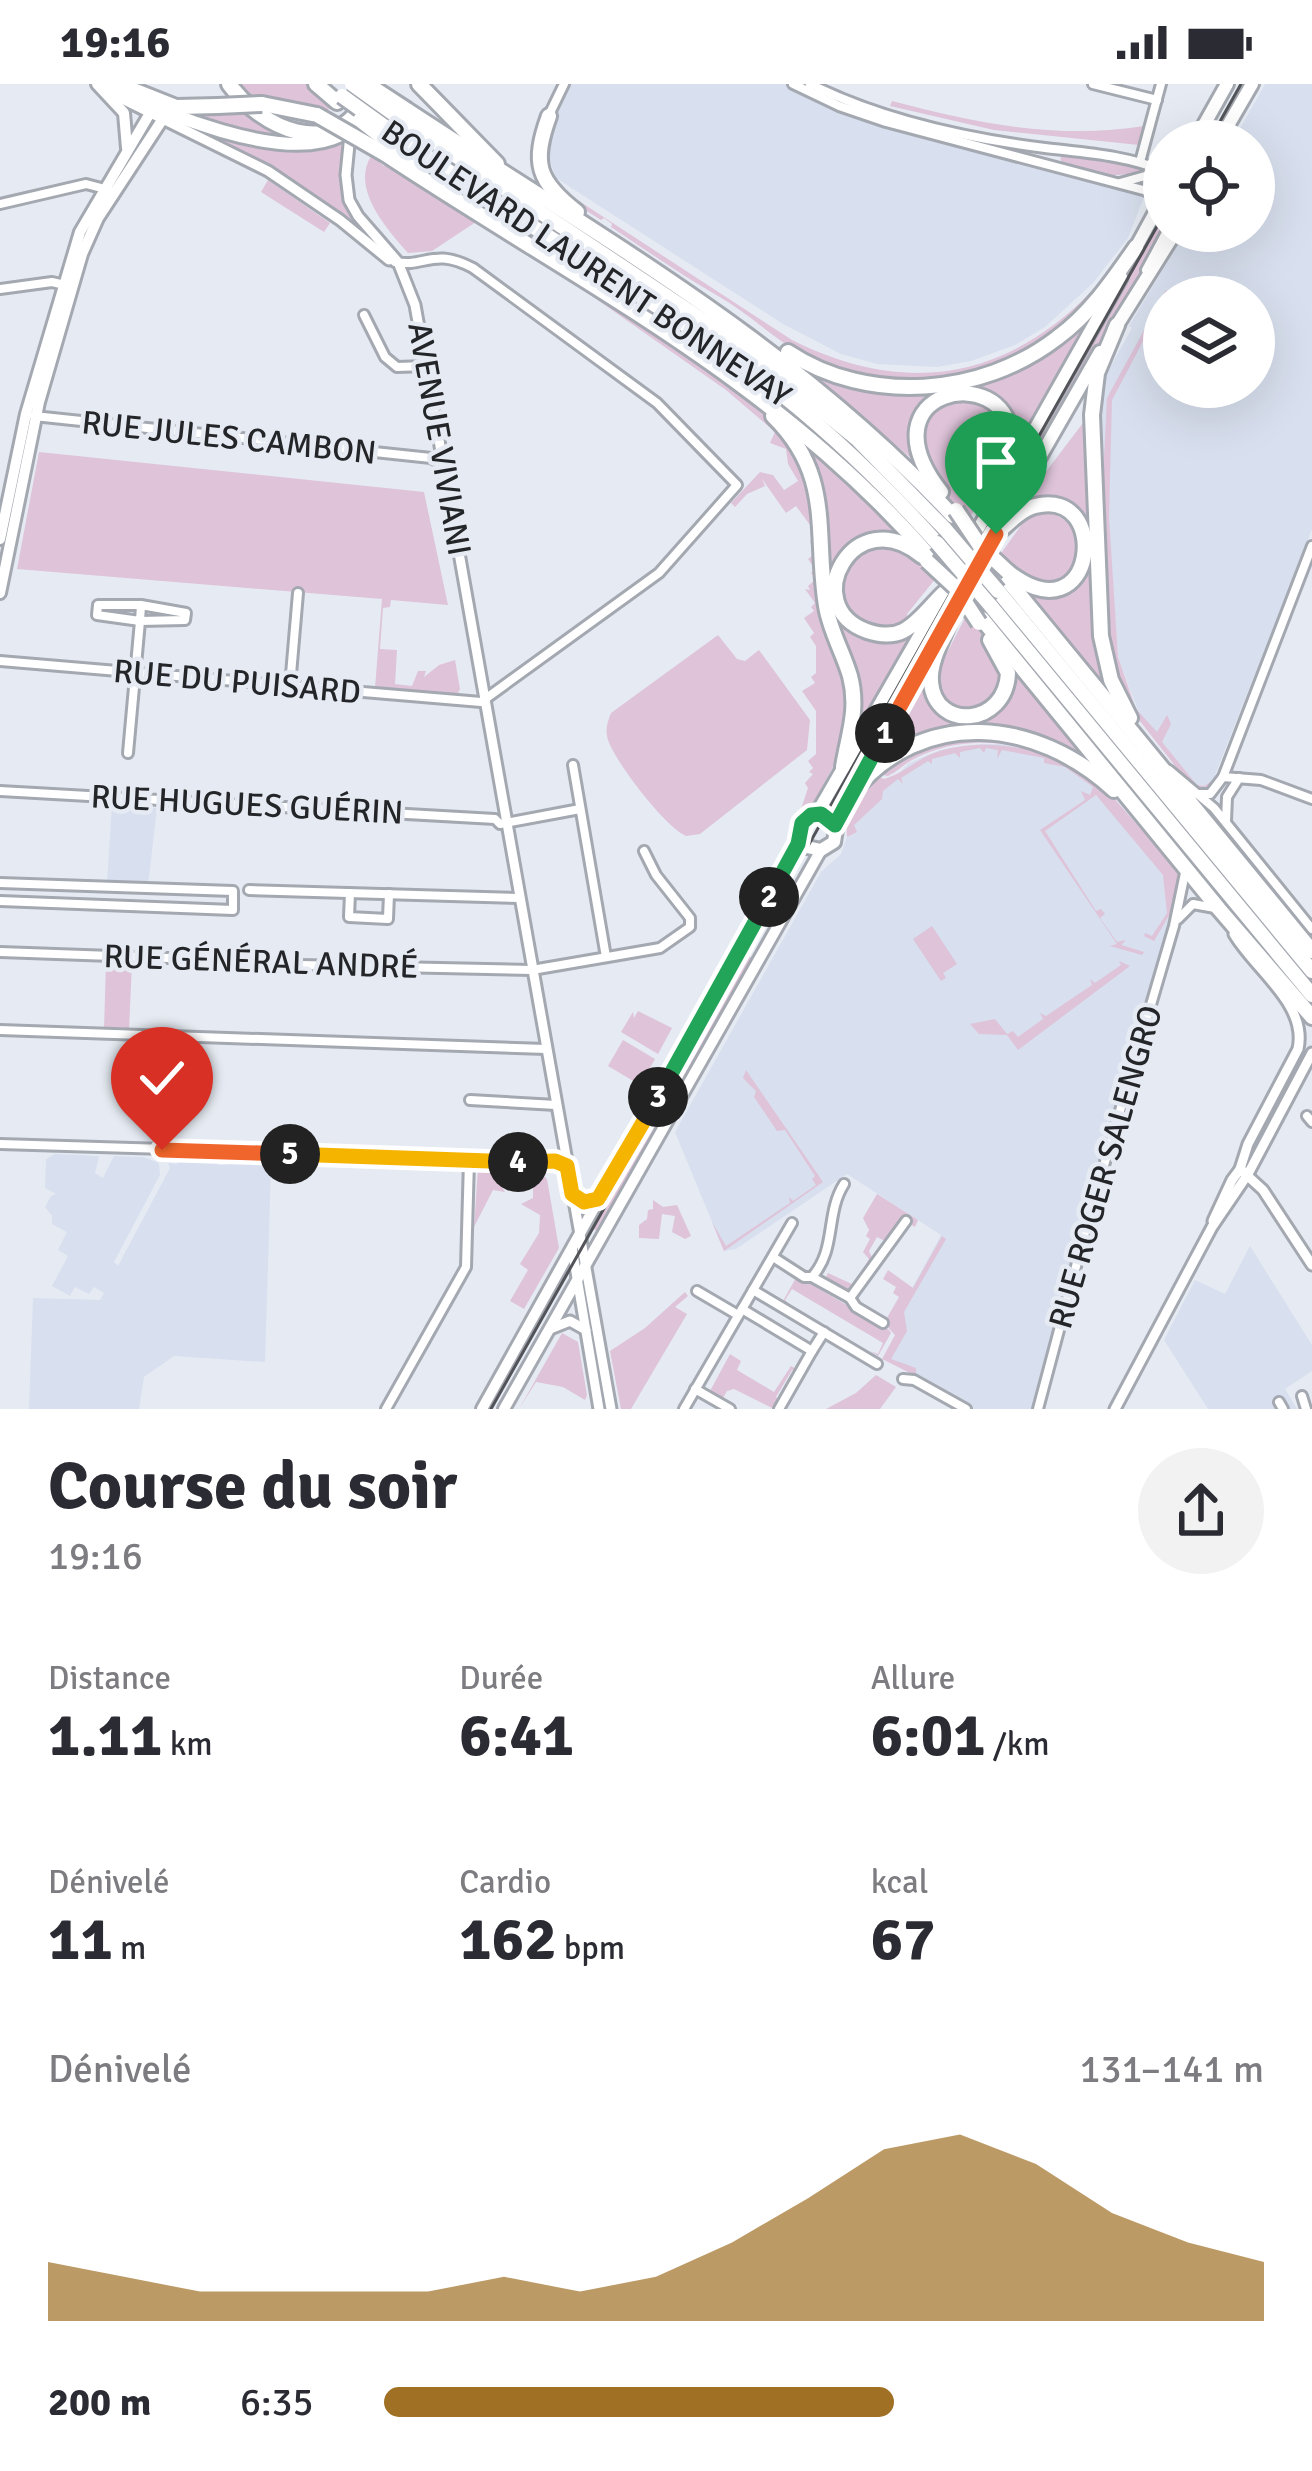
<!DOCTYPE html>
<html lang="fr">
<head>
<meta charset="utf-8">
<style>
	body { margin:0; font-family:Signika,sans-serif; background:#f2f2f3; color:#2b2b33; height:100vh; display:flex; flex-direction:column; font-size:45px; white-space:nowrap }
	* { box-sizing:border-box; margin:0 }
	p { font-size:39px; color:#7c7c81 }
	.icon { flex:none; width:66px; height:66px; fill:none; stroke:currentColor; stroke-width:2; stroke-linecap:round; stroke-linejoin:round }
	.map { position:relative; height:1325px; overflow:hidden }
	.drawer { display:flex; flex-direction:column; background:#fff; flex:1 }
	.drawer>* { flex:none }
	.fabs { position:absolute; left:1143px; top:36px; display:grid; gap:24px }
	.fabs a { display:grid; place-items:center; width:132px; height:132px; border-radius:50%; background:#fff; box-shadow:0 12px 48px #0002; font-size:60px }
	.pin { position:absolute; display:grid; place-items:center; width:102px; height:102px; color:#fff; margin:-123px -51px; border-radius:50% 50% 50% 0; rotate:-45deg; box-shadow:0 0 12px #0007 }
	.pin .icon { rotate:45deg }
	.km { position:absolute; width:60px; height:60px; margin:-30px; border-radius:50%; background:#222; color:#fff; font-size:33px; line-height:60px; text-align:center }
	.round { display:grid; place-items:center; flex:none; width:126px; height:126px; border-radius:63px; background:#f2f2f3 }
	.head { display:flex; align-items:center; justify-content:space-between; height:204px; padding:0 48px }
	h1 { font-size:66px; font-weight:800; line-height:90px }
	.stats { display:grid; grid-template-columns:repeat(3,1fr); gap:18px; height:204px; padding:12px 48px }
	.stats div { display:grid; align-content:center }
	.stats b { font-size:60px; font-weight:800 }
	.stats small { font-size:33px; font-weight:400 }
	.stats p { font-size:33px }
	.chart { height:336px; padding:24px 48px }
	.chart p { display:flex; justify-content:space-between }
	.chart svg { width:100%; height:216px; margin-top:12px; fill:#a07024; opacity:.7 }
	ul { padding:0 48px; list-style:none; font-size:39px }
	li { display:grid; grid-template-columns:192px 144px 1fr; align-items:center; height:90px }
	li i { height:30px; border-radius:15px; background:#a07024 }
	.status { display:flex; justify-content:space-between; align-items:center; height:84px; padding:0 60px; background:#fff; direction:ltr }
	.status svg { height:33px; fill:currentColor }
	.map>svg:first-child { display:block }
</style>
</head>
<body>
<div class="status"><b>19:16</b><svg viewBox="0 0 49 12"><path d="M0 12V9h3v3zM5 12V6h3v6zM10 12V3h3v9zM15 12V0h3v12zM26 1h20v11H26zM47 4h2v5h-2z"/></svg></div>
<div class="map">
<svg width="1312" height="1325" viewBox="0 0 1312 1325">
	<rect width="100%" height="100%" fill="#e6ebf3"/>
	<g fill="#d8dfee" fill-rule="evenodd">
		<path d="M571,0H789L801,8L1145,110L1128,154L1093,199L1045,243L1015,261L971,277L937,283L877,280L841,270L783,240L556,94L549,75V46Z"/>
		<path d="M1265,0H1312V445L1213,696L1204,702L1197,701L1140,632L1118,573L1108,432L1099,379L1103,296L1132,244L1129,242L1186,147H1254V57H1233ZM1164,213H1254V303H1164Z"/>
		<path d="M982,660H1015L1049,669L1100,703L1180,797L1032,1325H974L886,1275L904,1243L894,1237L941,1151L847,1090L736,1165L724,1167L675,1048L821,788L841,770L847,753L857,748L852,740L909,679L940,666Z"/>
		<path d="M112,721L157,724L148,801L107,798Z"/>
		<path d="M55,1070L99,1072L95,1089L103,1094L114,1072L144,1073L159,1079L160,1091L114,1178L118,1182L170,1084L168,1079L177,1080L180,1074L215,1076L218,1081H227L231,1076L258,1077L260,1082H271L265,1278L174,1272L144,1293L139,1325H29L33,1214L100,1216L104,1209L94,1203L89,1210L75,1203L70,1212L52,1202L68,1172L58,1166L67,1148L52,1140V1132L45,1123L51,1112L56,1110L45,1104L46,1075Z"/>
		<path d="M1250,1162L1312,1261V1287L1285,1305L1297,1325H1208L1164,1256L1195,1196L1225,1210Z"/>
	</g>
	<g fill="#dec3d9">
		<path d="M233,0H306L335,22L322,29L291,19L245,15Z"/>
		<path d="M892,17C975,39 1058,56 1144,42L1139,61L994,46L890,22Z"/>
		<path d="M244,24L269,45L291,53L219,42L191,33V29Z"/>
		<path d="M212,52L276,63L342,61L345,119L357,139L384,167L341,134L212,57Z"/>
		<path d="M1069,69L1103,73L1162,91L1160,94C1130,81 1100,104 1063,81L1060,74Z"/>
		<path d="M371,72L384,82L389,78L714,290L780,344L809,394L849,615L840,670L814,718L799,731L808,704L805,699L813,690L809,688L813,684L808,677L816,670V627L802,607L815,599L811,593L816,589V562L810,553L814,549L804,534L814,527L811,523L815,519L805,505L810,506L808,502L816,495L811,489L815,485L808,475L816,469L810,458L814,454L810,449L813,445L796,422L786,429L762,395L765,402L747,410L735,423L731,419L760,388L773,391L784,406L798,397L788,380L786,365L770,359L775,348L726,306L579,203L476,138L432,167L408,169C386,144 351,105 371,72Z"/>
		<path d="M268,96L330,139L324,148L261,108Z"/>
		<path d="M553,100L792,256C904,312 1004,297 1092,207C1085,234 1048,253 1025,267C964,305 873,306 810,275C777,258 750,230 718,212C683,192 647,167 611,143L612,140L604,134L601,136L563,112Z"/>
		<path d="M1164,120V145L995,444L987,440Z"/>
		<path d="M1166,206L1169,208L1112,316L1109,433L1118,573L1136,625L1157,648L1167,631L1171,640L1162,658L1197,701L1204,702L1213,696L1210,704L1201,707L1190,701L1132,627L1120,604L1106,550L1102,415L1107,314Z"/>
		<path d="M1093,227L1015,366L1016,348L968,304L913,340V376L808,285L873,303L1003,289Z"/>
		<path d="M956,315C992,317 1003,334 1006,369L998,376L970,434C933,405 893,340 956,315Z"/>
		<path d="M1089,331L1091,454L1086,441L1032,417L1045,389Z"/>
		<path d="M794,348L905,454L880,450L832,491L848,542L911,549L855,652L857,627L831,537L825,444Z"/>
		<path d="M39,368L424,408L448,521L391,516L390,523L383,524L380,565L397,566L395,600L412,602L418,587H426L424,593L439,581L455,576L460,605L457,611L375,604L382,515L17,485Z"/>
		<path d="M1050,427L1074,442L1079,473C1064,498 1054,498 1027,497L999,472L1030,429Z"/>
		<path d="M888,460L924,479L936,494L907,530V539C841,567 810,474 888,460Z"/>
		<path d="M1091,467L1109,604L1026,509C1056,514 1085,498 1091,467Z"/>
		<path d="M948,509L954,516L834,732L824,726Z"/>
		<path d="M967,530C980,546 1000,567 1002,588C1006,625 965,635 942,614L936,590Z"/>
		<path d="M718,551L737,575L745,577L759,566L810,636L807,666L700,750L686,752C665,743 616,679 608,656C605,646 607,639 611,629Z"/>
		<path d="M1014,588L1098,684L982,644L879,679L924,594L927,593L929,611L974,637C1001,629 1011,615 1014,588Z"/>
		<path d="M996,652L1057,669L1106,705L1176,785L1181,794L1178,793L1180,797L1171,828L1154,857L1144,852L1145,849L1152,852L1167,829L1163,791L1096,711L1045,747L1096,827L1101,825L1105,830L1100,834L1117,858L1126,856L1121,861L1144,868L1142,871L1110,862L1117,860L1040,746L1085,716L1081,707L1090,711L1093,703L1065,683L1044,679V674L1002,666L997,675L998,666L986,664L984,669L980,664L960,668V674L955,669L932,675V680L928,677L901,694L903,700L898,695L883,707L882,715L854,741L857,748L847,753L846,736L877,692L884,695C902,690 916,676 934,669C969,656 1011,660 1047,670C1004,655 954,653 912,676C903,681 897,688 888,692L877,690C915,664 951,655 996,652Z"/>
		<path d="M932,842L957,880L943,889L946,894L941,897L913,855Z"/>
		<path d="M745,870L752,874L597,1147L593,1145Z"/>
		<path d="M1119,877L1130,882L1018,966L1007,951L979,950L970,940L995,935L1007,950L1013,947L1018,953L1043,935L1040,929L1046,932L1092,901L1090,895L1095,899L1121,881Z"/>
		<path d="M106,878L132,879L129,946L104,945Z"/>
		<path d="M638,927L672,944L658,970L621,948L633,928L634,934Z"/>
		<path d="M623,956L655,975L640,1001L608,982Z"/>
		<path d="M746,986L823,1098L724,1167L712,1138L726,1162L790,1119L789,1113L793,1117L816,1101L812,1095L815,1092L785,1046L777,1047L754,1013L756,1007L743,994Z"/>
		<path d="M478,1085L538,1086L547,1095L559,1164L524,1225L510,1217L528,1186L520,1180L539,1149L540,1131L521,1120L533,1114V1104L504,1092L501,1101L505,1108L493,1106L474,1143Z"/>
		<path d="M877,1110L918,1136L915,1143L908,1139L910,1134L907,1132L891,1160L877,1153L869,1167L873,1176L853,1209L826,1193L828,1189L854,1201L869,1175L863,1168L870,1155L866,1152L869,1146L863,1134Z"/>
		<path d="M653,1116L663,1123L677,1121L691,1152L685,1155L672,1148L675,1132L662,1130L659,1155L639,1154V1141L647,1135L648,1126L653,1125Z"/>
		<path d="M942,1152L946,1155L904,1228L907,1247L891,1275L916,1284V1292L882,1275L895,1251L884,1239L899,1213L893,1209L896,1203L883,1195L888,1186L913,1204Z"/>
		<path d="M797,1192L889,1246L891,1249L878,1272L870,1267L878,1270L883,1259L792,1205L785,1216L789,1220L783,1217Z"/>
		<path d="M685,1208L688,1212L675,1223L687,1230L631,1325H621L610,1267L645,1244Z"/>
		<path d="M562,1249L578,1258L587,1311L585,1316L563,1303L536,1298L519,1325Z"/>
		<path d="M730,1270L741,1277L737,1286L774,1308L791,1282L798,1286H792L776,1313L779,1316L774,1325L734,1305L727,1307L723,1314L710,1307Z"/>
		<path d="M876,1291L896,1303L880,1325H826L856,1309Z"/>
	</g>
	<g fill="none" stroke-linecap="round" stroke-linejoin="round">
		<g stroke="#a4a8b0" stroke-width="14">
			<g id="minor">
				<path d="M793,0L839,22L886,38L1147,107L1158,121"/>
				<path d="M810,0C882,36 965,54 1045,64C1086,69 1125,71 1164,87"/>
				<path d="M1093,0L1157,16"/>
				<path d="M549,31L564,0"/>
				<path d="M1140,78L1161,0"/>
				<path d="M1120,99L1145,92L1164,99"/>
				<path d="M0,120L86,100L109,106"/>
				<path d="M1146,186L1167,147"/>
				<path d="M0,205L52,198L69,202"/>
				<path d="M364,231L385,273L397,283L426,282"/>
				<path d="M34,332L431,374L444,381"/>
				<path d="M0,577L481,618L659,489L737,401L657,319L473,184C433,163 425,184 395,178"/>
				<path d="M290,602L298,509"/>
				<path d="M128,669L140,537L185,536L186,529L141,521L140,537L97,531L98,521H141"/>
				<path d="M573,681L606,873"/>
				<path d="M1169,686L1214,724L1312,845"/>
				<path d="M1223,693L1261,696L1312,715"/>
				<path d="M0,707L495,735L500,740L580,725"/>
				<path d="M1197,710H1210L1223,693L1312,462"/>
				<path d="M1226,737L1227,713L1239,694"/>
				<path d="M0,799L233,807V826L0,817"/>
				<path d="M249,806L519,814"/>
				<path d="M350,809L349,833L388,835L389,810"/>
				<path d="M1178,835L1193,820L1215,824"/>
				<path d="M0,868L196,875L207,879L532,886L660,864L690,843V834L656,791L644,767"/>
				<path d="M0,946L546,965"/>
				<path d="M470,1016L556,1021"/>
				<path d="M1307,1032L1312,1038"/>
				<path d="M0,1060L555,1077L560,1083L567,1082"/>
				<path d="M773,1173L804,1193H812C837,1165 825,1130 844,1100"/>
				<path d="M812,1193L850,1214L906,1137"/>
				<path d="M753,1206L877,1280"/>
				<path d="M697,1207L738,1231"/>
				<path d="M850,1214L856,1223L883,1239"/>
				<path d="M742,1225L812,1267L824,1248"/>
				<path d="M903,1295L914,1296L966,1325"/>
				<path d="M695,1305L730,1325"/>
				<path d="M1302,1312L1306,1325"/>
				<path d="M1279,1318L1283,1325"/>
				<path d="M386,1325L466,1183L469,1076"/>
				<path d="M684,1325L792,1139"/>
				<path d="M779,1325L812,1267"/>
				<path d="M1038,1325L1091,1126L1174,842L1185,789"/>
			</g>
		</g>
		<g stroke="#a4a8b0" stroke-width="15">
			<g id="tertiary">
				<path d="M108,8L268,87L340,136L389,176"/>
				<path d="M350,50L346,91L349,116L358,132L398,178L415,221L611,1325"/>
				<path d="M1234,850C1255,886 1308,920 1298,965L1248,1060L1240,1085L1263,1106L1312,1181"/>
				<path d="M1213,1137L1232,1096L1241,1084"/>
				<path d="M572,1164L599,1325"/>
				<path d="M550,1245L570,1237L586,1246"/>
				<path d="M1115,1325L1212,1143L1248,1090L1312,969"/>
			</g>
		</g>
		<g stroke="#a4a8b0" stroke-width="16">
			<g id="secondary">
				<path d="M97,0L124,29L127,64"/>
				<path d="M0,455L26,330L80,148L153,24"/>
				<path d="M0,509L39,318L82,170L98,134L166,30"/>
				<path d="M482,1325L801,753"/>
				<path d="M504,1325L821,766"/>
			</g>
		</g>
		<g stroke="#a4a8b0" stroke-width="18">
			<g id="primary">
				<path d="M105,0C158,27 283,81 341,51C359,41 368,25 377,8"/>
				<path d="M1195,57L1227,0"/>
				<path d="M1219,57L1252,0"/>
				<path d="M1133,169L1164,112"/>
				<path d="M1114,246L1176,147"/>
				<path d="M1004,400L1121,193"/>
				<path d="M972,457L994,417"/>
				<path d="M973,490L1100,268"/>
				<path d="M936,523L819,726L803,739L801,753L807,763L821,766L834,758L838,733L937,555"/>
			</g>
		</g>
		<g stroke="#a4a8b0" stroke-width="20">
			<g id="trunk">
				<path d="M118,0L176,23"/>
				<path d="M229,0C262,45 332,77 366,15"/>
				<path d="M316,0L337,18"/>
				<path d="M419,0L497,80"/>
				<path d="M262,20L317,31"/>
				<path d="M407,26C601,154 793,260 953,432"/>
				<path d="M166,30L176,23L218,22"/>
				<path d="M549,32C532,79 537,97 577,128"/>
				<path d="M405,38L746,265L857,355L945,445"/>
				<path d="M399,53C510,133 631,200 742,280C813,332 878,393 937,459"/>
				<path d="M392,61L423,85"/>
				<path d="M385,70C578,198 774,293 930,473"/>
				<path d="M1117,241L1097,289L1092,331L1101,552L1111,596L1130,634"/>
				<path d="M788,268C868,321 982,312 1057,254C1090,230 1113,196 1136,163"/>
				<path d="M773,332C834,392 814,447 826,522C830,547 843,568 850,592C859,626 848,651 843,683"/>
				<path d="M941,408C860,305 1006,276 1011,353C1013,377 998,403 989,424"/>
				<path d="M996,450C1008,440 1020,426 1035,422C1112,402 1097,557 1008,488"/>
				<path d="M922,472C854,415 797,522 867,547C879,551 891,553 903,547C919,539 931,521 944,509"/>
				<path d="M1005,493L1312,867"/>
				<path d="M998,507L1312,887"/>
				<path d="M990,521L1312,911"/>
				<path d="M953,527C947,548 929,575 931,598C935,648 1006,642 1008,589L990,556"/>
				<path d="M982,535L1219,825L1312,933"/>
				<path d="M851,710C923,621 1037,635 1114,706"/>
			</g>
		</g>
		<use href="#minor" stroke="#fff" stroke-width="8"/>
		<use href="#tertiary" stroke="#fff" stroke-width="9"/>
		<use href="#secondary" stroke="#fff" stroke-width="10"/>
		<use href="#primary" stroke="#fff" stroke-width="12"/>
		<use href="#trunk" stroke="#fff" stroke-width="14"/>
		<g stroke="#525459" stroke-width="3">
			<path d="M1209,57L1241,0"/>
			<path d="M491,1325L1164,130"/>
		</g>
		<g stroke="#a4a8b0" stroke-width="20" stroke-linecap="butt">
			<g id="trunk-bridge">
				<path d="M352,0L405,38"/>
				<path d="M367,0L407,26"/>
				<path d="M342,12L399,53"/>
				<path d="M218,22L262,20"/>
				<path d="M317,31L385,70"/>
				<path d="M360,36L392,61"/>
				<path d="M956,426L980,462L1008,488"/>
				<path d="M945,445L998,507"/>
				<path d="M937,459L990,521"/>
				<path d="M927,477L956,504L979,539"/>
			</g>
		</g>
		<use href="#trunk-bridge" stroke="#fff" stroke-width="14"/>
	</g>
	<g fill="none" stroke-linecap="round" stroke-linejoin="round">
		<g stroke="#fff" stroke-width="24">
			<path id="split-1" d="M885,649L996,450"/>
		</g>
		<g stroke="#fff" stroke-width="24">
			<path id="split-2" d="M769,813L798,760L802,739L811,731L821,730L835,741L885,649"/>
		</g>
		<g stroke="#fff" stroke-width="24">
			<path id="split-3" d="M658,1013L769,813"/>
		</g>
		<g stroke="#fff" stroke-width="24">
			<path id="split-4" d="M518,1078L555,1077L567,1082L572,1110L584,1118L598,1115L658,1013"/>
		</g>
		<g stroke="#fff" stroke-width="24">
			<path id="split-5" d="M290,1070L518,1078"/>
		</g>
		<g stroke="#fff" stroke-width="24">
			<path id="split-6" d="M162,1066L290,1070"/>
		</g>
		<use href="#split-1" stroke="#f0652b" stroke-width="15"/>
		<use href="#split-2" stroke="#22a559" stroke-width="15"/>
		<use href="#split-3" stroke="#22a559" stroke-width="15"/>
		<use href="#split-4" stroke="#f5b400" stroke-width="15"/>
		<use href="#split-5" stroke="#f5b400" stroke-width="15"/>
		<use href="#split-6" stroke="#f0652b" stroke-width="15"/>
	</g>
	<g text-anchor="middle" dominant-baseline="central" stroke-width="9" stroke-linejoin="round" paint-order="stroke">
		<g font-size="33" fill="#232528" stroke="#e6ebf3">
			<text transform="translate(586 180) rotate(34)">BOULEVARD LAURENT BONNEVAY</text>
			<text transform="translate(229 354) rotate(6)">RUE JULES CAMBON</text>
			<text transform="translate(439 355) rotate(80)">AVENUE VIVIANI</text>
			<text transform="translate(237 598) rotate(5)">RUE DU PUISARD</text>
			<text transform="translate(247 721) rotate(3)">RUE HUGUES GUÉRIN</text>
			<text transform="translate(261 878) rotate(2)">RUE GÉNÉRAL ANDRÉ</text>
			<text transform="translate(1106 1083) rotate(-74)">RUE ROGER SALENGRO</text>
		</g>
	</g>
</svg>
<div class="fabs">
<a><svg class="icon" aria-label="locate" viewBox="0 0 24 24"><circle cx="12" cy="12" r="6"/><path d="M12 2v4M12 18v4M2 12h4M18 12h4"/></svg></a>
<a><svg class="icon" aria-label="layers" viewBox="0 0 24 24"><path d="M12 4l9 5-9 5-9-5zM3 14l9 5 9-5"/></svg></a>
</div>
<div class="pin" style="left:996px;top:450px;background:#1e9e55"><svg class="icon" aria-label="arrive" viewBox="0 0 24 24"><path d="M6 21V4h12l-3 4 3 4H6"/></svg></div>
<div class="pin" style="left:162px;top:1066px;background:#d93025"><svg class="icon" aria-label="check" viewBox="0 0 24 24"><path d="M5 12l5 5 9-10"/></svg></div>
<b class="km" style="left:885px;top:649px">1</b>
<b class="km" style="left:769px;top:813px">2</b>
<b class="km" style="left:658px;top:1013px">3</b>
<b class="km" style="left:518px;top:1078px">4</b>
<b class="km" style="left:290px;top:1070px">5</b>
</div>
<section class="drawer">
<div class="head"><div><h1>Course du soir</h1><p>19:16</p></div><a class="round"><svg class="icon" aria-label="share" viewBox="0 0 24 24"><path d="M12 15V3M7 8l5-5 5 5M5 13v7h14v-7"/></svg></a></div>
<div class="stats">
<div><p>Distance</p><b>1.11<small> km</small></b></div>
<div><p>Durée</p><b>6:41</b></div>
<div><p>Allure</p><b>6:01<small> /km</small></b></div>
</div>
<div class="stats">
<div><p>Dénivelé</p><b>11<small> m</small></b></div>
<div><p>Cardio</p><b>162<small> bpm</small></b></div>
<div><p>kcal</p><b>67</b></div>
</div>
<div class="chart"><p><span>Dénivelé</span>131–141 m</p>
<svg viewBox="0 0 160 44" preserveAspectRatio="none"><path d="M0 44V32L10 35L20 38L30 38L40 38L50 38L60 35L70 38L80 35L90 28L100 19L110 9L120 6L130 12L140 22L150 28L160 32V44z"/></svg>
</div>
<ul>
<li><b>200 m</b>6:35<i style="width:58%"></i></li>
</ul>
</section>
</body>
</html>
